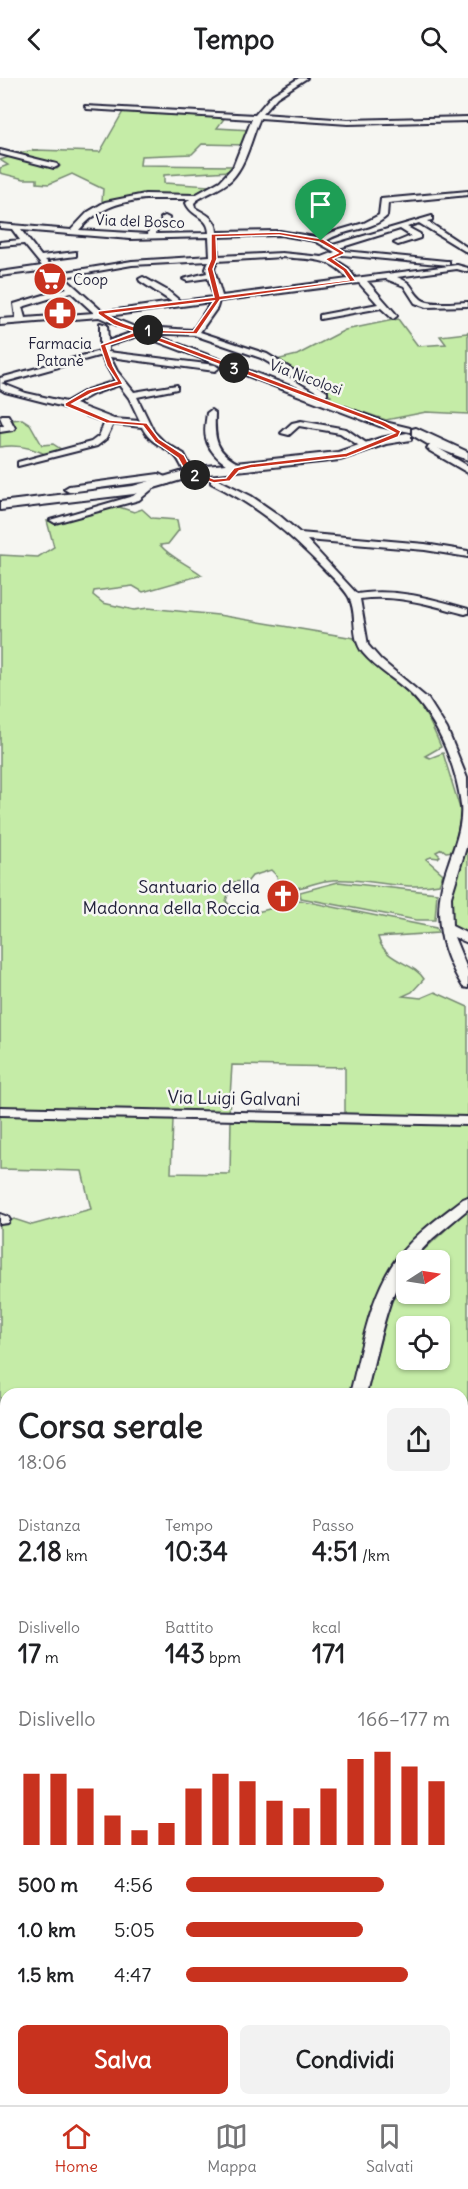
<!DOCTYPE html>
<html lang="it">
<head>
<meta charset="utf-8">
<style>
	body { margin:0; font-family:Delius,sans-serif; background:#f2f2f2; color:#202124; height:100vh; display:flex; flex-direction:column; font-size:22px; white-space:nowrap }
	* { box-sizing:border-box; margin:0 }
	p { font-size:20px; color:#757577 }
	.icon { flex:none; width:33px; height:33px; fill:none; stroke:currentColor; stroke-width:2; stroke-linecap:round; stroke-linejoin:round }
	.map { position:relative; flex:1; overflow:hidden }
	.details { position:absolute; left:0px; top:1310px; width:468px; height:718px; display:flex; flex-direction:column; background:#fff; border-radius:18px 18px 0 0; box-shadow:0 2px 4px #0004 }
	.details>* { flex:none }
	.needle { width:39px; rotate:78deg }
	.controls { position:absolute; left:396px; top:1172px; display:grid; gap:12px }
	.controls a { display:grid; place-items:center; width:54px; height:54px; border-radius:9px; background:#fff; box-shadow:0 2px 4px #0004; font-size:30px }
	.pin { position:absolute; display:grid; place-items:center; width:51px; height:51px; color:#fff; margin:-62px -26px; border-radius:50% 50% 50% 0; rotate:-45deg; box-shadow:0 0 6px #0007 }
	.pin .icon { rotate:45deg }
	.km { position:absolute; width:30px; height:30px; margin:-15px; border-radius:50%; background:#222; color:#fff; font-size:16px; line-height:30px; text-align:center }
	.round { display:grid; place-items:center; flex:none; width:63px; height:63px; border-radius:9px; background:#f2f2f2 }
	.summary { display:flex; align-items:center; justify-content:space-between; height:102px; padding:0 18px }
	h1 { font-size:33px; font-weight:700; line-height:45px }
	.stats { display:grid; grid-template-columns:repeat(3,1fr); gap:9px; height:102px; padding:6px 18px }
	.stats div { display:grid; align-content:center }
	.stats b { font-size:26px; font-weight:700 }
	.stats small { font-size:16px; font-weight:400 }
	.stats p { font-size:16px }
	.chart { height:168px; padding:12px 18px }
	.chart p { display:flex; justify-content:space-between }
	.chart svg { width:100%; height:108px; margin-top:6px; stroke:#c8321e; stroke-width:6 }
	.cta { display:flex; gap:12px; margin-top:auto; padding:12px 18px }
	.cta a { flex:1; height:69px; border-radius:9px; background:#c8321e; color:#fff; font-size:24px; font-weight:700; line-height:69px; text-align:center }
	.cta a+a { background:#f2f2f2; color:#202124 }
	ul { padding:0 18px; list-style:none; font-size:20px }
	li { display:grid; grid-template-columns:96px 72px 1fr; align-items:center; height:45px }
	li i { height:15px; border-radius:8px; background:#c8321e }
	header { display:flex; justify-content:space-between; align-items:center; height:78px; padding:0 18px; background:#fff; font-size:27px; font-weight:700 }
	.tabs { display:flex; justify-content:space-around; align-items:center; height:84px; border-top:2px solid #e0e0e0; background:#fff; font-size:16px; color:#757577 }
	.tabs a { display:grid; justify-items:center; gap:3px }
	.tabs .active { color:#c8321e }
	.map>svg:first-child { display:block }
</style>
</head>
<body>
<header><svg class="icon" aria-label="back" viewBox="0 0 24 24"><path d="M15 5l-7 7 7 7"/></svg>Tempo<svg class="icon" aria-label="search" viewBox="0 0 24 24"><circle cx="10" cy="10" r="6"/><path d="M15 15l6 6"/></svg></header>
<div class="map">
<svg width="468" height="2027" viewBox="0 0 468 2027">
	<rect width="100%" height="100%" fill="#f6f6f2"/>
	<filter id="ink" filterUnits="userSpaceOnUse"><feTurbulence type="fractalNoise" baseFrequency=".0167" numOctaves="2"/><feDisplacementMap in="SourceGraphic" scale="12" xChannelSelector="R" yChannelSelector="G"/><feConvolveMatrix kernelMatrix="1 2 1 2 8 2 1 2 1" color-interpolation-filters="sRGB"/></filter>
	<g filter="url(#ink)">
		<g fill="#c5eca7" stroke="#748771" stroke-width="1.5" fill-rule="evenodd">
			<path d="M124,32L226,38L217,50L251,52L246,67L202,66L192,76L141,78L140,87L233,88L230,93L164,97V105L211,108L195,118L148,117L104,124L102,123L103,111L72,96L49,106L37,105V101H24L0,95V90L8,87L0,82L12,78L57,91L60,88L18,75L35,72L100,74Z"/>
			<path d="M398,241L418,268L446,266L440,258L467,255L468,253V336L426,334L386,342L326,322L331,318L299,300L276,282L297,277L345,252Z"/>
			<path d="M22,341L30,346L42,367L53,366L62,372L49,378C34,370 17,366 0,369V353L16,351L11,342Z"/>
			<path d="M113,427L134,434L142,431L152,440L177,442L179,452L168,466L160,467C171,480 189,487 202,497L143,514L133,508L94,513L93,517L103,525L134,532L148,530L218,537L354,560C363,585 392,598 410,616C425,631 433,650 441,669L425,678L430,680L443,675L461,734L454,773L446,774L442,771L436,774L440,778L438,780L431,779L426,781L443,796L439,806C405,813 369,800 334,802C309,803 303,816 275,807L278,805L277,798L271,792L252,798L248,803L232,804L226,823C237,840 260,834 276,829C284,827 291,829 299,822L436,850L438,855L378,859C384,884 414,884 424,901L412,914L403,918L421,920L435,914L468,929V1041L345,1038V989L232,987L229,1035L0,1031V477L38,479L54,469L47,443L55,444Z"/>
			<path d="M468,767V858L452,850L450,823Z"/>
			<path d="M338,804L437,815L435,842H416L301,820L300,814Z"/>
			<path d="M0,1035L168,1039L173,1042L171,1095L230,1096L231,1041L468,1046V1117C443,1138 412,1158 393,1184C374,1209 361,1283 353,1315L6,1316V1578L0,1576V1145L4,1146L14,1141L32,1147L91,1131L82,1093L0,1091Z"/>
			<path d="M468,1131V2027H398L397,2022H462V1316H367L388,1230L395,1210L406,1191V1215H440V1182H413ZM406,1248H440V1281H406Z"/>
			<path d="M228,2022H377L378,2027H214Z"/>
		</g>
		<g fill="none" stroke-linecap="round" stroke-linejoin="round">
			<g stroke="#22223b" stroke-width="4">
				<g id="minor">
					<path d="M299,0H307L277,19L262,36L348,42L468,39V43L348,46L260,40C251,60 247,86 231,102C221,111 208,115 197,122L194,125L195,130C206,136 217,141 217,154L280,153L321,160L333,154L364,145L379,137L381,121L468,113V117L388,125L387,138C370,154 345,150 326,163L333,167L432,138V142L427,143L468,170V175L419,145L407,149L420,156V160L398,167L394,165L411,158L400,151L339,170L344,173L446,183H449V187L342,177L332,180L348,190L355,200L457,187L468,190V194L457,191L397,199C416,207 409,210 421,221C428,228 458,224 468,224V228L426,229L415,225L404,208L386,201L367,203L396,236L397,238L393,241L381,230L320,241V237L378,226L359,205L219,223L217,230L200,254L267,276L327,313V317L324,318L261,280L194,257L150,255L385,344L410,350V354L379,348L140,257L108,268V274L215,287L219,290L215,293L110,279L117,293L134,314L177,307V311L137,319L154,354L164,364L184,376L193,393L201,398L199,400L186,397C183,392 180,383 176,379C164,367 151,367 142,349L113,346L106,361L97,368L18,388V384L91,364L99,358L105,344L64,329L5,314L0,311V300L100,273V245L107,247L108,263L133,254L99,239L0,247V241L16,240L14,226L67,210L47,192L0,198V194L42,188L24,166L0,168V164L20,162L12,151L0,150V146L71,152L88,134L105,124L145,116L195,117L220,103L233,89L252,41L87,31L85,28L255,37L272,17ZM145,121H190L186,125C191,139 209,138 209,155L156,156L157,151L170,145L169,140L165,138L161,140L162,144L150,148L148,156L79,152C98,131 117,124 145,121ZM21,152L130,161L209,159L210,178L132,183L60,195L45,182L76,178V174L41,178ZM280,157L315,163L335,174L322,179L282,175L218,178L217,159ZM282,179C308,182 331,178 348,201L222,218L214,191L217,183ZM209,183L206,191L207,195L183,201L187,203L208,200L214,219L180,223L168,213L143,199L139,201L140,203L172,224L103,234L64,199L132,187ZM71,214L94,235L25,240L22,229ZM211,224L193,252L144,249L140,251L108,238ZM98,278H101L115,303L87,312L66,324L26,315L1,305ZM119,307L129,320L140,343L114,341L75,326L93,316Z"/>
					<path d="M0,72L57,86L58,88L54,90L0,76Z"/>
					<path d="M211,332L215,335C214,361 215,375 242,387V391C228,392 209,375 206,360C204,352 206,343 207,335Z"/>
					<path d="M2,337H8L15,350L13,352L0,354V348H4L0,339Z"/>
					<path d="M301,343L346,351L372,369L364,371L340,355L299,348L289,357L281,355L292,345Z"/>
					<path d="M434,364H440L442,366L438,370L468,388V395L430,373L427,370Z"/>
					<path d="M159,396L173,403L168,406L158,402L69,414L64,411L69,408Z"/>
					<path d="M211,401H217L251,418L280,438L300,455L425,466L468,473V479L425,472L307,462L357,516C395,510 431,520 468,531V535L465,536C430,527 397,516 360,521L368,567L381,582L428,621L447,651L467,700L468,763L451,819L452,848L468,856V865L454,859L468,893V910L463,909C437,867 432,830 449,784C455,766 463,747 461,727C457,690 438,643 412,617C397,602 377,592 363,575C350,558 358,537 349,519C343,509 334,501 325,492C290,456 256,427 211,405Z"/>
					<path d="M148,406L156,408L139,422L55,445L50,442L133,418Z"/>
					<path d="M0,1029L468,1039V1047L0,1037Z"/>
					<path d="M468,1119V1131L433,1160L412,1182H406C406,1196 394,1212 390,1225C380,1255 374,1285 366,1316H350C362,1270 369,1218 397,1180C415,1156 440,1139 463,1121Z"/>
					<path d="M0,1136L8,1139L10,1142L8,1145L0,1146Z"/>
					<path d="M0,1578L6,1580V1594L0,1592Z"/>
					<path d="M6,1810V1826L0,1828V1812Z"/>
					<path d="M186,2022H218L216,2027H184Z"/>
					<path d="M377,2022H397L398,2027H378Z"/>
				</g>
			</g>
			<g stroke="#22223b" stroke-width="4">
				<g id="major">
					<path d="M416,350L468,374V382L429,367L412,357V351Z"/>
					<path d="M407,355L411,356V362L386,366L340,382L198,397L134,416L0,432V424L133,408L197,389L338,374L380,360Z"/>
				</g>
			</g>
			<use href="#minor" fill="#f6f6f2" fill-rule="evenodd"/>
			<use href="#major" fill="#f6f6f2" fill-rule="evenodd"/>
		</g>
	</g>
	<path fill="#c8321e" stroke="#fff" stroke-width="1.5" fill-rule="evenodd" d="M279,154L323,161L344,174V176L333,181L347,191L356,203L220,222L197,256L148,255L385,344L401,353L398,359L347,379L251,390L239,393L230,403L214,405L187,396L178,380L155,364L143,348L106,345L65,328V325L87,312L117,303L107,288L100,267L135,254L114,247L98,236V233L214,219L207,191L211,181V156ZM279,157L319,164L338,175L325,181L343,193L349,202L220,218L213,191L217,181L216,159ZM214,223L193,253C160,252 135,255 106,236ZM141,257L380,347L395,355L346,375L251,386L234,390L226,400L214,401L192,393L184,377L159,361L147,345L110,342L72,326L92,315L123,306L113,288L106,268Z"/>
	<defs>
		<g id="supermarket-disc" transform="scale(1.725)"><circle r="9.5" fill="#c8321e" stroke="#f6f6f2"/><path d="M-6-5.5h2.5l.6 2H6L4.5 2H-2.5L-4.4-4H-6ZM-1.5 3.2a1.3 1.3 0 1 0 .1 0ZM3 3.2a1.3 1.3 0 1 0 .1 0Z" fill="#fff"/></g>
		<g id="pharmacy-disc" transform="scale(1.725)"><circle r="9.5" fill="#c8321e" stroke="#f6f6f2"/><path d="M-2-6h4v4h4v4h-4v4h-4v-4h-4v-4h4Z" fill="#fff"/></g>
		<g id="church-disc" transform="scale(1.725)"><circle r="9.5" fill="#c8321e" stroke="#f6f6f2"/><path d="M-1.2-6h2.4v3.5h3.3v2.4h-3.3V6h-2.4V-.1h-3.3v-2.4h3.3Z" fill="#fff"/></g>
	</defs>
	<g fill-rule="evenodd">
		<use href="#supermarket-disc" x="50" y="201"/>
		<use href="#pharmacy-disc" x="60" y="235"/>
		<use href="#church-disc" x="283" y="818"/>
	</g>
	<g text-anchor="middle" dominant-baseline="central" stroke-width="5" stroke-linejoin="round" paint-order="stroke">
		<g font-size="15" fill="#22223b" stroke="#f6f6f2">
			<text transform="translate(140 143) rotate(2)">Via del Bosco</text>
			<text transform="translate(306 299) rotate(20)">Via Nicolosi</text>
		</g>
		<g font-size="15" fill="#22223b" stroke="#f6f6f2" text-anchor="start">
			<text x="73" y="201">Coop</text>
			<text x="60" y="265" text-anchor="middle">Farmacia<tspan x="60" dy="17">Patanè</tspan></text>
		</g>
		<g font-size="18" fill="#22223b" stroke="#f6f6f2" text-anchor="end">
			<text x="260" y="808">Santuario della<tspan x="260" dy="21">Madonna della Roccia</tspan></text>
		</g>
		<g font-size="18" fill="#22223b" stroke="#f6f6f2">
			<text transform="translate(234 1020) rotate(1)">Via Luigi Galvani</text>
		</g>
	</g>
</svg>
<div class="controls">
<a><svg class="needle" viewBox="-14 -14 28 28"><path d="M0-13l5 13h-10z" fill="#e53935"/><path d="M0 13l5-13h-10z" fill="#757577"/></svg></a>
<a><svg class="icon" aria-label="locate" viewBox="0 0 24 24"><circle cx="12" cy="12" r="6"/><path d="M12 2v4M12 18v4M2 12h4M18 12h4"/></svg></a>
</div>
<div class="pin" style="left:321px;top:163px;background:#1e9e55"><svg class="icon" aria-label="arrive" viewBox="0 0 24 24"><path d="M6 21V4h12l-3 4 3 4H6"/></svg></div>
<b class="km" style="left:148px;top:252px">1</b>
<b class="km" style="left:195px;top:397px">2</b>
<b class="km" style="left:234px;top:290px">3</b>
<section class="details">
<div class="summary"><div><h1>Corsa serale</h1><p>18:06</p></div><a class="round"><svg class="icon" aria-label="share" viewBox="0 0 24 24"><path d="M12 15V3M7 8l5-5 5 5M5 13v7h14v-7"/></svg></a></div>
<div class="stats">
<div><p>Distanza</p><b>2.18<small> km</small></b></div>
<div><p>Tempo</p><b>10:34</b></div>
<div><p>Passo</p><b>4:51<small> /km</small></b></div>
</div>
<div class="stats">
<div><p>Dislivello</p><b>17<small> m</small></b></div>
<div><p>Battito</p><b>143<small> bpm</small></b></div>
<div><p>kcal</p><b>171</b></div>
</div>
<div class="chart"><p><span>Dislivello</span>166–177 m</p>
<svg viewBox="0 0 160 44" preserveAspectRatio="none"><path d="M5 44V15M15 44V15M25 44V21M35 44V32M45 44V38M55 44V35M65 44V21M75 44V15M85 44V18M95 44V26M105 44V29M115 44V21M125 44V9M135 44V6M145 44V12M155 44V18"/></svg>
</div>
<ul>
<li><b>500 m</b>4:56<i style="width:75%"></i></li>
<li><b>1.0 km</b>5:05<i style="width:67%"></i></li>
<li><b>1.5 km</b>4:47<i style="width:84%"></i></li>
</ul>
<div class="cta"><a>Salva</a><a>Condividi</a></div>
</section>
</div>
<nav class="tabs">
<a class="active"><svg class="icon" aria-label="home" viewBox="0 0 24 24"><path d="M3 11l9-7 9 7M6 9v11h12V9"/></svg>Home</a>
<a><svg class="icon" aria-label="map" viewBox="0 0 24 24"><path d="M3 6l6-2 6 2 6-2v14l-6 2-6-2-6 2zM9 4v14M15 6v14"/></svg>Mappa</a>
<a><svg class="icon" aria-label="saved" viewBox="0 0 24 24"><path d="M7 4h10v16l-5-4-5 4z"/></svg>Salvati</a>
</nav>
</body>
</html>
